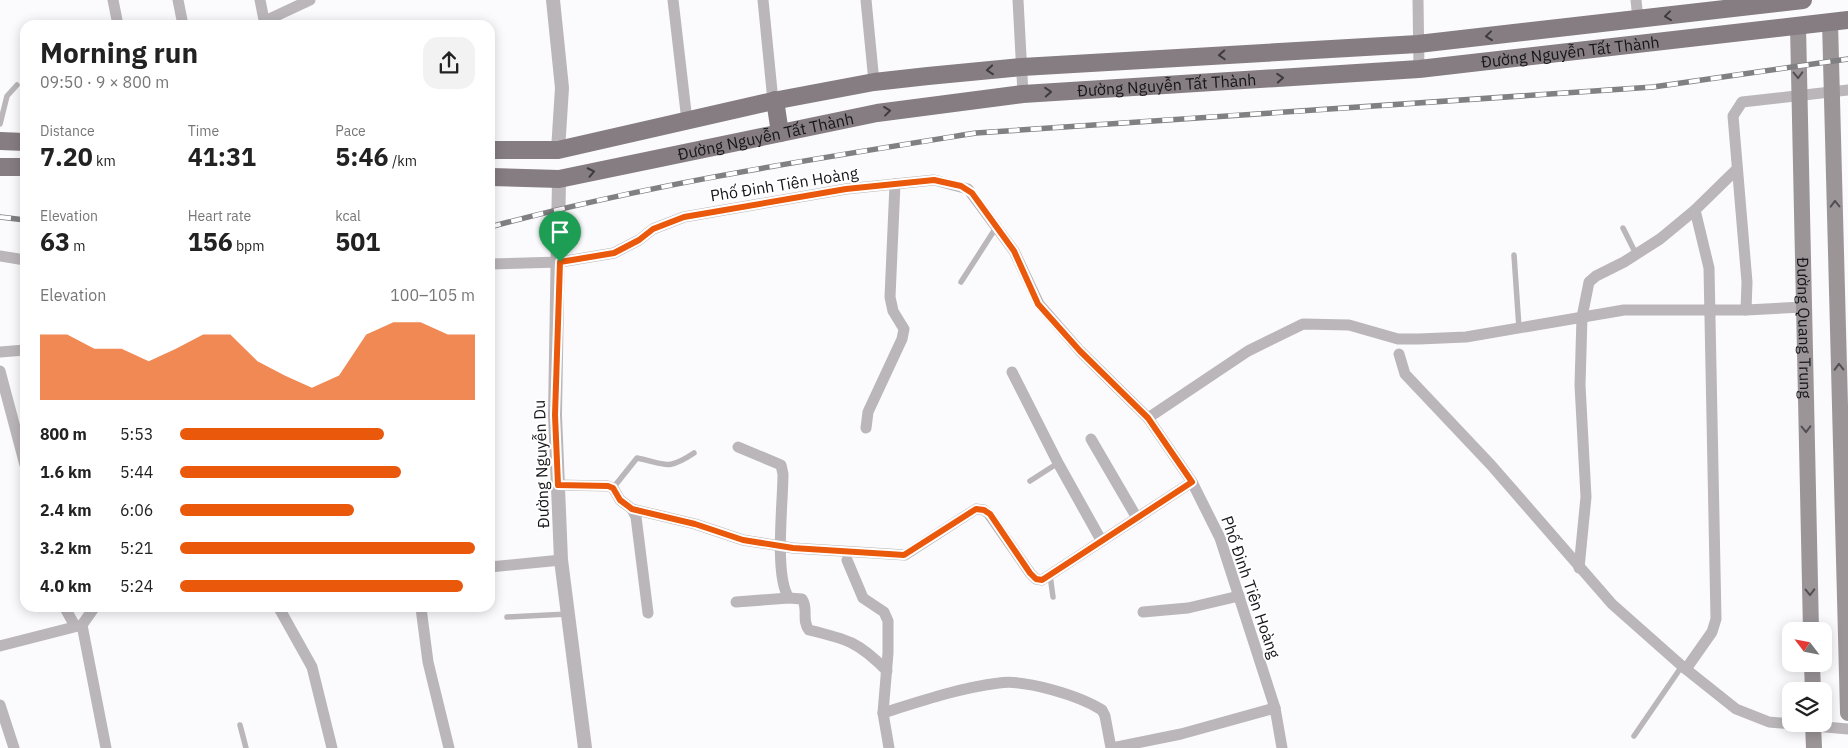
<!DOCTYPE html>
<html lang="en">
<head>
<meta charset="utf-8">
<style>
	body { margin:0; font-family:"IBM Plex Sans",sans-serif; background:#f2f2f2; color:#222; height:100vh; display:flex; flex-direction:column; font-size:19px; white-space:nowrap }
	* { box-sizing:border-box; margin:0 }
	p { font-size:16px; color:#767676 }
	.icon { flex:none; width:28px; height:28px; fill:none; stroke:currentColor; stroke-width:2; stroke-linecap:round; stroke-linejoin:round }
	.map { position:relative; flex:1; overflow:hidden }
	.panel { position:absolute; left:20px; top:20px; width:475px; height:592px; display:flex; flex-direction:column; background:#fff; border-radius:15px; box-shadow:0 2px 12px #0003 }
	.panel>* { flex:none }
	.needle { width:32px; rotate:302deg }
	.fabs { position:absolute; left:1782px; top:622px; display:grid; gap:10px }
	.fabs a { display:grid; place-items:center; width:50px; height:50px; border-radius:10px; background:#fff; box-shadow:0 2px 12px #0003; font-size:25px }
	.pin { position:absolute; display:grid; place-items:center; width:42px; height:42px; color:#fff; margin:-51px -21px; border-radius:50% 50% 50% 0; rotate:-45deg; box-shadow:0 0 5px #0007 }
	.pin .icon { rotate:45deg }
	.round { display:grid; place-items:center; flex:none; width:52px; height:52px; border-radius:15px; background:#f2f2f2 }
	.overview { display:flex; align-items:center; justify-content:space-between; height:85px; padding:0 20px }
	h1 { font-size:28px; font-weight:700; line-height:38px }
	.figures { display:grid; grid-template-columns:repeat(3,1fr); gap:8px; height:85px; padding:5px 20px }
	.figures div { display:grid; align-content:center }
	.figures b { font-size:25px; font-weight:700 }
	.figures small { font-size:14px; font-weight:400 }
	.figures p { font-size:14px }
	.chart { height:140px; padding:10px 20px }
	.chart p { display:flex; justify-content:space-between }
	.chart svg { width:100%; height:90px; margin-top:5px; fill:#ea580c; opacity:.7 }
	ul { padding:0 20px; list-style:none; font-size:16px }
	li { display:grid; grid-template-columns:80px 60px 1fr; align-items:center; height:38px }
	li i { height:12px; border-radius:6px; background:#ea580c }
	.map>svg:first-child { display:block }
</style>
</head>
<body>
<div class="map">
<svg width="1848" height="748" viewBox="0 0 1848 748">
	<rect width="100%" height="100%" fill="#fbfbfd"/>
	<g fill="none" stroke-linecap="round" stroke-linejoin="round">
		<g stroke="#bbb6b9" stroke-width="5.5">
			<path d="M0,124L7,96L17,85"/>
			<path d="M1623,228L1636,254"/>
			<path d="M1514,255L1519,328"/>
			<path d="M961,282L997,226"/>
			<path d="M1030,481L1058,463"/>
			<path d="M613,488L637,458C666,464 667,471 694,453"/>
			<path d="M1050,575L1053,597"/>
			<path d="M507,617L568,614"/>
			<path d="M240,725L246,748"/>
			<path d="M1634,736L1682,666"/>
		</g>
		<g stroke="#bbb6b9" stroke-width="11">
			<path d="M113,0L118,25"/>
			<path d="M178,0L183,25"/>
			<path d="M260,0L265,25"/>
			<path d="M673,0L687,121"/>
			<path d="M763,0L773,101"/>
			<path d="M866,0L874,82"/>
			<path d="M1018,0L1023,94"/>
			<path d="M1418,0L1419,69"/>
			<path d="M1636,0L1638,19"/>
			<path d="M265,21L310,0"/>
			<path d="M0,256L25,260"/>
			<path d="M490,264L560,262L614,253L639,240L653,229L684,217L846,189L934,180L968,189L1014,251L1039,304L1080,351L1148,418L1192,482L1220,538L1275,708L1282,748"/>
			<path d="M1746,310L1747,282L1733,116L1742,102L1848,90"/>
			<path d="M0,352L25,350"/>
			<path d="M1399,354L1405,374L1491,465L1612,604L1682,666L1736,709L1769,722L1848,729"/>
			<path d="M0,371L25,465"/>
			<path d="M1012,372L1058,463L1101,540"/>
			<path d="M1148,418L1248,351L1303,324L1349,325L1398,339H1419L1466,337L1624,310H1746L1803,307"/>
			<path d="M866,428L868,412L902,339L904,329L893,311L890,297L895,184"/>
			<path d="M1091,439L1137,518"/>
			<path d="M738,447L781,465L783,474C783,503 774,577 789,598L802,599C809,609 801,620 809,630C847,639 859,642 887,671"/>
			<path d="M558,485L608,486L613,488L620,500L632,509L636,517L648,613"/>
			<path d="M632,509L695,524L743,540L793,548L905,555L976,509L984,510L989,514L1030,573L1036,579L1042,580L1192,482"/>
			<path d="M847,560L863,598L884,612L888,621V653L883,713L889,748"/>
			<path d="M490,567L561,560"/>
			<path d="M1579,568L1586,497L1580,385L1582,317L1589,282L1596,276L1624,262L1660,239L1695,210L1737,169"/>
			<path d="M736,602L789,598"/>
			<path d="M65,608L75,626"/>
			<path d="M94,608L82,625L106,748"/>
			<path d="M279,608L312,667L332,748"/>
			<path d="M421,608L428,662L449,748"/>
			<path d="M1143,612L1188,608L1239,596"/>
			<path d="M0,646L82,625"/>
			<path d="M1686,669L1712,632L1716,619L1709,268L1695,210"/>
			<path d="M0,705L14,748"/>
			<path d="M883,713C921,701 959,688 999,683C1025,679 1080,696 1102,710L1105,716L1111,748"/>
			<path d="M1112,748L1181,734L1275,708"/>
		</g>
		<g stroke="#bbb6b9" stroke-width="14">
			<path d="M553,0L562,88L558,150"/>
			<path d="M559,179L555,415L561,560L585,748"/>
		</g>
		<g stroke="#9b9598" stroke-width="16">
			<path d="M1830,22L1848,713"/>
			<path id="s1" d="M1798,26L1811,631"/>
			<path d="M1812,664L1813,691"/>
			<path d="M1813,724L1814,748"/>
		</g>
		<g stroke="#857d81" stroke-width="18">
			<path d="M775,100L780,133"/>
			<path d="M0,141L25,142"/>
			<path d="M490,150H558L773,101L874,82L928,76L1022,67L1418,44L1803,0"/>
			<path d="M0,167H25"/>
			<path id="s2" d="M490,177L559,179L877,113L1023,94L1419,69L1848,20"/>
		</g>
		<g stroke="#808083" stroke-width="5.5">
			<g id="rail">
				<path d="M0,217L25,220"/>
				<path d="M490,227C649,184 814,159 976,133L1653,87L1848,59"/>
			</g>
		</g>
		<use href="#rail" stroke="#fff" stroke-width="4" stroke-dasharray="11" stroke-linecap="butt"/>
	</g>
	<defs><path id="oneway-chevron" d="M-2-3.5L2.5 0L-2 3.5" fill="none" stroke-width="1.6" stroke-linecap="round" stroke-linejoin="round" transform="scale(1.25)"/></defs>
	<g stroke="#3d3a3e">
		<use href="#oneway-chevron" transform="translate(1668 16) rotate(173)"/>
		<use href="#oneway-chevron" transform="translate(1489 36) rotate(173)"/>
		<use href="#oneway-chevron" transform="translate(1222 55) rotate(177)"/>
		<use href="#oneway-chevron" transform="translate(990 70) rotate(175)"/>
		<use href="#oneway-chevron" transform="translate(1280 78) rotate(-4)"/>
		<use href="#oneway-chevron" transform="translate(1048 92) rotate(-4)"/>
		<use href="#oneway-chevron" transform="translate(887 111) rotate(-7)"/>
		<use href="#oneway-chevron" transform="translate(591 172) rotate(-12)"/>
	</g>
	<g stroke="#524f53">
		<use href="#oneway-chevron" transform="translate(1798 75) rotate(89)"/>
		<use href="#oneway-chevron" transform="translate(1835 204) rotate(-91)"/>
		<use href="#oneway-chevron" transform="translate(1839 367) rotate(-91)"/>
		<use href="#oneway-chevron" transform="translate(1806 429) rotate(89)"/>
		<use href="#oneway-chevron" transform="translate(1810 592) rotate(89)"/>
	</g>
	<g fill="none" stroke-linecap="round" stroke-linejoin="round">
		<g stroke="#fff" stroke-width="10">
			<path id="route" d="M934,180L961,186L972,193L1014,251L1038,304L1080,351L1148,418L1192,482L1042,580L1036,579L1030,573L990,514L984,510L976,509L904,555L793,548L743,540L695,524L632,509L620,500L613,488L608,486L558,485L555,415L560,262L614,253L639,240L653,229L684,217L846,189Z"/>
		</g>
		<use href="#route" stroke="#ea580c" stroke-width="6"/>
	</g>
	<g text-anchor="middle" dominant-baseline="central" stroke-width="4" stroke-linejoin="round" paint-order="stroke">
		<g font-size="16" fill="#16161a" stroke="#fff">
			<text stroke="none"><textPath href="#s2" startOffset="1090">Đường Nguyễn Tất Thành</textPath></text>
			<text stroke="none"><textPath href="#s2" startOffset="685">Đường Nguyễn Tất Thành</textPath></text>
			<text stroke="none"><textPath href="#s2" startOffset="280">Đường Nguyễn Tất Thành</textPath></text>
			<text transform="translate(784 184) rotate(-9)">Phố Đinh Tiên Hoàng</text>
			<text stroke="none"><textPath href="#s1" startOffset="302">Đường Quang Trung</textPath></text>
			<text transform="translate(541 464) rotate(-92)">Đường Nguyễn Du</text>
			<text transform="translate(1251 587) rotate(71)">Phố Đinh Tiên Hoàng</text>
		</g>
	</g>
</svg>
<div class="fabs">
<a><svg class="needle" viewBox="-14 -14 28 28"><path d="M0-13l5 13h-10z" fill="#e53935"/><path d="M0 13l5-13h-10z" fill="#767676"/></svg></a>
<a><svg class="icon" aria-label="layers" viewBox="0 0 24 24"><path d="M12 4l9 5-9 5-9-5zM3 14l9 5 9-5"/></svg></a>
</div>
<div class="pin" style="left:560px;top:262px;background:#1e9e55"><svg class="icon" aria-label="arrive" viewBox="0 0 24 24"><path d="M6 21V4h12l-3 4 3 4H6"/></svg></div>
<section class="panel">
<div class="overview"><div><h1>Morning run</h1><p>09:50 · 9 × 800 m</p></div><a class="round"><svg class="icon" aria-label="share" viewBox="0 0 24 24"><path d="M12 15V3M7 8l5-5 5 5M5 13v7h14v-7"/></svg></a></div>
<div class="figures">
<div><p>Distance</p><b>7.20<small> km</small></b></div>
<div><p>Time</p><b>41:31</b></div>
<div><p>Pace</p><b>5:46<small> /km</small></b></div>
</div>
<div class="figures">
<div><p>Elevation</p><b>63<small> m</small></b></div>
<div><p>Heart rate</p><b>156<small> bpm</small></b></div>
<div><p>kcal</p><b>501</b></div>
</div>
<div class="chart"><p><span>Elevation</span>100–105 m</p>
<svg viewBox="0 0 160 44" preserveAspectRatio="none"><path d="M0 44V12L10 12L20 19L30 19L40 25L50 19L60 12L70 12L80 25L90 32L100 38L110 32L120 12L130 6L140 6L150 12L160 12V44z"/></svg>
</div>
<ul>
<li><b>800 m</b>5:53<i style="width:69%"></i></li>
<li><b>1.6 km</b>5:44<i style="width:75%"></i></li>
<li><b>2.4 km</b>6:06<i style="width:59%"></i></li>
<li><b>3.2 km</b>5:21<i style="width:100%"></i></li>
<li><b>4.0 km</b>5:24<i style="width:96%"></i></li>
</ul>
</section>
</div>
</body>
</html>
